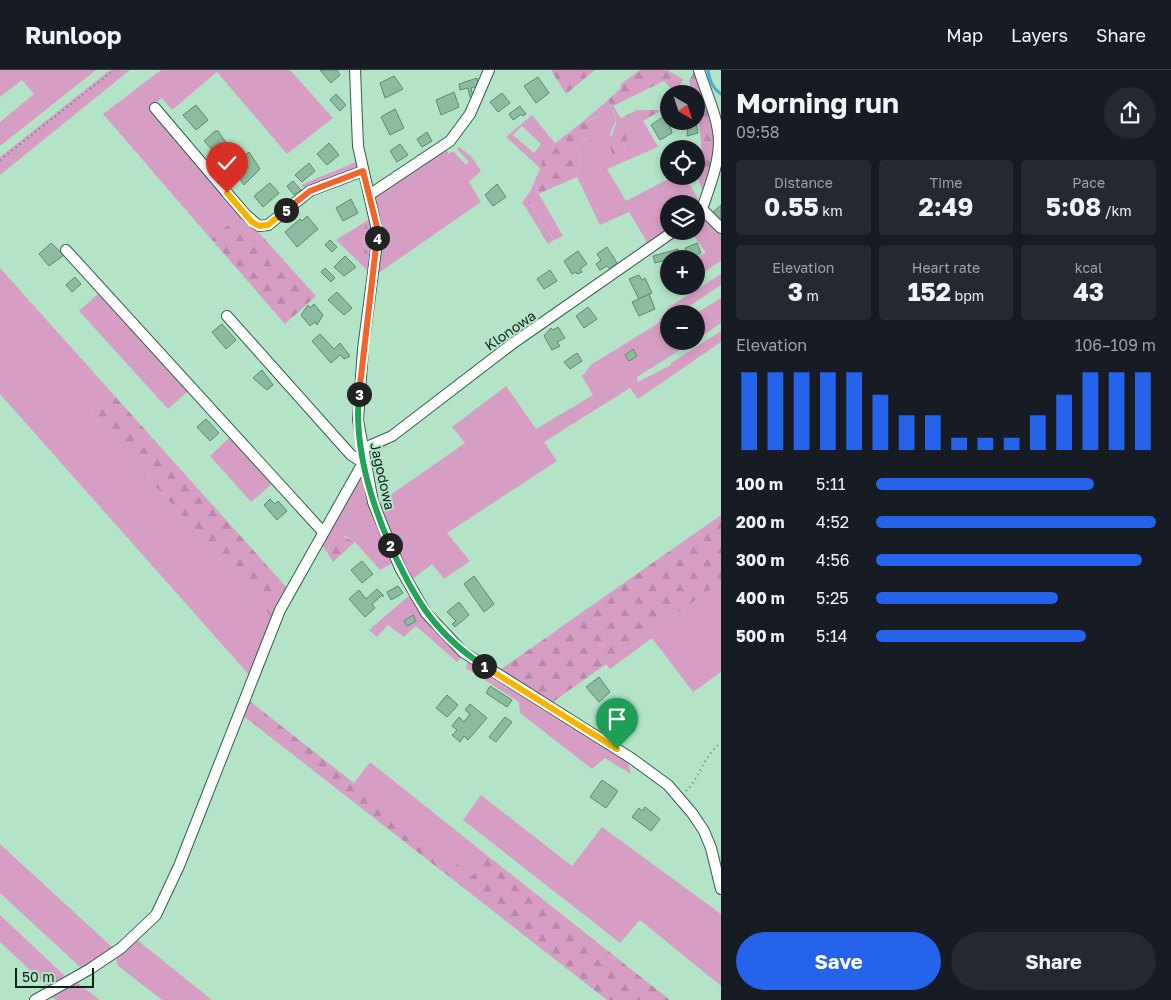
<!DOCTYPE html>
<html lang="en">
<head>
<meta charset="utf-8">
<style>
	body { margin:0; font-family:"Golos Text",sans-serif; background:#242831; color:#f1f3f6; height:100vh; display:flex; flex-direction:column; font-size:19px; white-space:nowrap }
	* { box-sizing:border-box; margin:0 }
	p { font-size:16px; color:#9ea1a6 }
	.icon { flex:none; width:28px; height:28px; fill:none; stroke:currentColor; stroke-width:2; stroke-linecap:round; stroke-linejoin:round }
	.map { position:relative; flex:1; overflow:hidden }
	.details { display:flex; flex-direction:column; background:#171b24; width:450px }
	.details>* { flex:none }
	.needle { width:32px; rotate:141deg }
	.controls { position:absolute; left:660px; top:15px; display:grid; gap:10px }
	.controls a { display:grid; place-items:center; width:45px; height:45px; border-radius:50%; background:#171b24; box-shadow:0 2px 8px #0003; font-size:25px }
	.scale { position:absolute; left:15px; bottom:12px; width:79px; box-sizing:border-box; padding-left:5px; border:2px solid #0f2218; border-top:0; font-size:14px; line-height:18px; white-space:nowrap; color:#0f2218; -webkit-text-stroke:4px #b3e4c7; paint-order:stroke }
	.pin { position:absolute; display:grid; place-items:center; width:42px; height:42px; color:#fff; margin:-51px -21px; border-radius:50% 50% 50% 0; rotate:-45deg; box-shadow:0 0 5px #0007 }
	.pin .icon { rotate:45deg }
	.km { position:absolute; width:25px; height:25px; margin:-12px; border-radius:50%; background:#222; color:#fff; font-size:14px; line-height:25px; text-align:center }
	.round { display:grid; place-items:center; flex:none; width:52px; height:52px; border-radius:26px; background:#242831 }
	.head { display:flex; align-items:center; justify-content:space-between; height:85px; padding:0 15px }
	h1 { font-size:28px; font-weight:700; line-height:38px }
	.stats { display:grid; grid-template-columns:repeat(3,1fr); gap:8px; height:85px; padding:5px 15px }
	.stats div { display:grid; align-content:center; border-radius:5px; background:#242831; text-align:center }
	.stats b { font-size:25px; font-weight:700 }
	.stats small { font-size:14px; font-weight:400 }
	.stats p { font-size:14px }
	.chart { height:140px; padding:10px 15px }
	.chart p { display:flex; justify-content:space-between }
	.chart svg { width:100%; height:90px; margin-top:5px; stroke:#2563eb; stroke-width:6 }
	.primary-button { display:flex; gap:10px; margin-top:auto; padding:10px 15px }
	.primary-button a { flex:1; height:58px; border-radius:30px; background:#2563eb; color:#fff; font-size:20px; font-weight:700; line-height:58px; text-align:center }
	.primary-button a+a { background:#242831; color:#f1f3f6 }
	ul { padding:0 15px; list-style:none; font-size:16px }
	li { display:grid; grid-template-columns:80px 60px 1fr; align-items:center; height:38px }
	li i { height:12px; border-radius:6px; background:#2563eb }
	header { display:flex; align-items:center; gap:30px; box-sizing:border-box; height:70px; padding:0 25px; background:#171b24; border-bottom:1px solid #363941 }
	header strong { font-size:24px }
	nav { display:flex; gap:28px; margin-inline-start:auto; font-size:18px }
	main { display:flex; flex:1; min-height:0 }
	.map>svg:first-child { display:block }
</style>
</head>
<body>
<header>
<strong>Runloop</strong>
<nav><a>Map</a><a>Layers</a><a>Share</a></nav>
</header>
<main>
<div class="map">
<svg width="721" height="930" viewBox="0 0 721 930">
	<defs>
		<pattern id="forest-firs" width="22" height="20" patternUnits="userSpaceOnUse" patternTransform="scale(1.25)"><rect width="22" height="20" fill="#d79ec5"/><path d="M5 1l3.5 6h-7zM16 11l3.5 6h-7z" fill="#b788a8"/></pattern>
	</defs>
	<rect width="100%" height="100%" fill="#b3e4c7"/>
	<g fill="#d79ec5" fill-rule="evenodd">
		<path d="M0,0H96L0,76V52L34,24L22,10L0,27Z"/>
		<path d="M110,0H130L0,105V87Z"/>
		<path d="M161,0H290L333,48L287,84L217,2L172,40L162,28L150,37L242,144L211,169L103,44Z"/>
		<path d="M608,30L616,50L610,65L624,78L630,57L640,45L658,77L607,99L626,131L674,106H687C690,118 697,125 700,134L696,140V134H669V161L601,207L647,172L629,142L600,155L577,107L581,89L575,76L588,68L602,45L581,53Z"/>
		<path d="M532,45L555,73L544,82L536,119L563,166L554,170L530,133L526,138L522,133L531,120L540,98L506,67ZM522,56L541,74L534,83L513,65Z"/>
		<path d="M459,77L471,86L481,101L469,112L481,132L377,204L378,146L375,126L445,78L449,84L453,81L466,95L469,92L457,79Z"/>
		<path d="M354,86H356L358,98L306,120L301,115L356,92Z"/>
		<path d="M700,146L721,161V191L696,207V189H690L706,183L691,162L696,161V152Z"/>
		<path d="M365,152L364,189L372,190L368,201L336,170Z"/>
		<path d="M0,198L113,324L91,343L272,548L250,606L0,324Z"/>
		<path d="M721,204V215L678,244H669V271H694L637,307L638,312L671,295V293L721,261V272L638,329L630,318L544,372L557,391L447,463L470,491L444,509L432,494L410,511L381,448L367,390L375,380L490,294L492,296L373,386L371,391L379,433L465,373L452,357L506,316L536,359L593,325L582,306L592,294L657,254L669,237Z"/>
		<path d="M100,222L189,320L168,339L79,241Z"/>
		<path d="M721,228V253L696,270L695,244Z"/>
		<path d="M231,366L273,413L251,432L210,386Z"/>
		<path d="M363,402L395,492L380,500L355,472L345,466L329,475L327,482L320,472Z"/>
		<path d="M721,512V602L693,622L652,568L610,599L606,594Z"/>
		<path d="M411,524L462,586L457,592L416,556L404,567L388,555L377,567L369,560Z"/>
		<path d="M468,590L628,692L631,704L605,688L592,699L520,643L519,632L466,598Z"/>
		<path d="M370,692L488,786L472,807L354,713Z"/>
		<path d="M481,725L572,796L602,757L721,844V916L640,850L620,873L463,750Z"/>
		<path d="M0,774L113,878L81,898L0,823Z"/>
		<path d="M0,845L65,906L47,916L0,872Z"/>
		<path d="M136,869L212,930H162L117,895L116,885Z"/>
		<path d="M75,911L100,930H56L49,925Z"/>
	</g>
	<g fill="url(#forest-firs)">
		<path d="M551,0H595L566,24Z"/>
		<path d="M640,0H667L683,9L676,24L664,11L613,36L621,48L637,40H662L643,51L639,46C628,60 628,74 618,86H614C604,71 616,63 616,50C615,44 610,35 608,30L620,19L621,14Z"/>
		<path d="M695,0C702,22 712,44 714,67C716,87 709,108 704,127L696,100V95L703,93L696,24H692L689,11Z"/>
		<path d="M603,45L601,59L575,76L581,89L577,107L538,124L536,118L544,82L581,53Z"/>
		<path d="M529,132L554,170L548,174L526,138Z"/>
		<path d="M242,144L316,226L285,254L211,169Z"/>
		<path d="M371,148L374,152L372,190L364,189L365,152Z"/>
		<path d="M113,324L288,519L272,548L91,343Z"/>
		<path d="M721,445V512L550,634L497,602Z"/>
		<path d="M340,465L355,472L333,492L327,482L332,469Z"/>
		<path d="M247,629L472,806L488,786L670,930H607L241,644Z"/>
	</g>
	<g fill="none" stroke-linecap="round" stroke-linejoin="round">
		<path stroke="#41b1cf" stroke-width="3" d="M708,0C709,10 712,18 721,24"/>
	</g>
	<g fill="#8cbca0" stroke="#5b896f">
		<path d="M320,0H337L340,5L331,13Z"/>
		<path d="M394,6L403,19L385,28L380,13Z"/>
		<path d="M538,7L549,23L536,33L524,16Z"/>
		<path d="M477,8L479,16L471,18L473,27H470L468,18L460,20L459,14Z"/>
		<path d="M454,22L459,37L441,45L436,30Z"/>
		<path d="M502,23L510,33L498,42L490,32Z"/>
		<path d="M336,24L346,35L340,41L330,30Z"/>
		<path d="M196,35L208,50L196,60L183,45Z"/>
		<path d="M520,36L526,44L523,46L522,44L513,50L509,44Z"/>
		<path d="M395,39L404,58L390,65L381,47Z"/>
		<path d="M663,47L667,53L669,52L672,63L660,70L651,55Z"/>
		<path d="M696,51L698,63L687,66L688,53Z"/>
		<path d="M215,61H218L229,77L218,86L204,71Z"/>
		<path d="M427,62L432,71L422,77L417,69Z"/>
		<path d="M329,73L339,85L327,95L317,84Z"/>
		<path d="M400,74L408,85L397,92L390,81Z"/>
		<path d="M249,82L260,99L244,115L234,99L241,93L239,90Z"/>
		<path d="M309,93L315,101L302,112L295,105Z"/>
		<path d="M293,111L301,120L294,125L287,116Z"/>
		<path d="M270,113L279,123L263,137L254,126Z"/>
		<path d="M497,114L506,127L493,136L485,125Z"/>
		<path d="M351,129L358,143L343,151L336,138Z"/>
		<path d="M721,135V152L713,142Z"/>
		<path d="M307,146L318,159L297,177L285,162L300,149L302,151Z"/>
		<path d="M330,170L337,177L332,182L325,175Z"/>
		<path d="M51,173L64,185L49,196L39,184Z"/>
		<path d="M697,173L701,183L690,188L685,178Z"/>
		<path d="M607,177L617,193L610,199L607,196L600,200L596,194L601,190L597,184Z"/>
		<path d="M678,179L680,186L655,193L653,186Z"/>
		<path d="M578,181L587,194L580,199L582,202L577,204L576,202L572,204L564,191Z"/>
		<path d="M345,186L356,197L344,206L334,197Z"/>
		<path d="M325,198L335,208L331,212L321,202Z"/>
		<path d="M550,200L557,211L544,219L537,209Z"/>
		<path d="M639,205L642,210L645,208L652,223L639,229L629,209Z"/>
		<path d="M75,207L81,214L72,222L66,215Z"/>
		<path d="M337,222L352,238L344,245L328,230Z"/>
		<path d="M649,224L655,239L639,246L632,232Z"/>
		<path d="M314,234L323,245L317,255L315,252L310,256L301,245L308,235L310,238Z"/>
		<path d="M588,237L597,249L584,258L576,246Z"/>
		<path d="M222,254L236,270L226,279L212,262Z"/>
		<path d="M558,257L565,268L557,272L560,276L552,280L544,266L551,258L553,260Z"/>
		<path d="M320,264L334,279L340,273L350,286L344,289L340,285L331,293L312,271Z"/>
		<path d="M633,279L637,286L629,291L625,285Z"/>
		<path d="M577,283L582,291L570,299L564,292Z"/>
		<path d="M262,300L273,315L267,320L253,308Z"/>
		<path d="M206,349L219,363L210,371L197,357Z"/>
		<path d="M270,429L275,434L278,431L287,441L277,450L264,435Z"/>
		<path d="M362,491L373,504L362,513L351,500Z"/>
		<path d="M474,506L494,534L484,542L464,514Z"/>
		<path d="M398,516L403,523L391,530L387,522Z"/>
		<path d="M377,519L384,526H381L372,534L375,538L365,547L349,529L359,520L366,529Z"/>
		<path d="M459,532L469,545L455,557L452,554L456,551L447,542Z"/>
		<path d="M413,545L416,551L407,556L404,551Z"/>
		<path d="M599,607L610,622L599,632L586,617Z"/>
		<path d="M490,616L512,630L507,637L486,623Z"/>
		<path d="M447,625L458,635L447,647L436,638Z"/>
		<path d="M623,632L630,642L613,655L606,645Z"/>
		<path d="M470,634L487,648L468,670L464,666L460,672L452,665L457,660L452,656L459,647L464,652L470,644L465,640Z"/>
		<path d="M505,647L512,652L496,672L489,667Z"/>
		<path d="M602,710L618,721L606,738L590,727Z"/>
		<path d="M645,737L660,749L651,761L632,747L639,738L642,741Z"/>
	</g>
	<g fill="none" stroke-linecap="round" stroke-linejoin="round">
		<g stroke="#325f47" stroke-width="12">
			<g id="minor">
				<path d="M355,0L358,76L378,165L363,279L358,350L373,432L400,498L426,543L463,582L631,688L668,715L692,743L704,761L711,778L721,819"/>
				<path d="M699,0C706,23 718,47 719,71C719,94 709,118 702,139L721,158"/>
				<path d="M155,38L245,144L259,156L268,155L310,121L363,101"/>
				<path d="M369,125L450,71L470,44L489,0"/>
				<path d="M66,180L323,462"/>
				<path d="M227,246L351,385L362,392"/>
				<path d="M362,379L392,366L512,274L674,161"/>
				<path d="M35,930L90,899L121,878L156,845L179,796L280,540L364,391"/>
			</g>
		</g>
		<g stroke="#5f816d" stroke-width="2" stroke-dasharray="1 4" stroke-linecap="butt">
			<path d="M0,90L114,0"/>
			<path d="M686,721C701,706 703,686 721,673"/>
		</g>
		<use href="#minor" stroke="#fff" stroke-width="10"/>
	</g>
	<g fill="none" stroke-linecap="round" stroke-linejoin="round">
		<g stroke="#fff" stroke-width="10">
			<path id="split-1" d="M484,596L617,679"/>
		</g>
		<g stroke="#fff" stroke-width="10">
			<path id="split-2" d="M390,475C414,528 435,564 484,596"/>
		</g>
		<g stroke="#fff" stroke-width="10">
			<path id="split-3" d="M359,324C354,375 370,429 390,475"/>
		</g>
		<g stroke="#fff" stroke-width="10">
			<path id="split-4" d="M359,324L377,168"/>
		</g>
		<g stroke="#fff" stroke-width="10">
			<path id="split-5" d="M286,140L310,121L363,101L377,157V168"/>
		</g>
		<g stroke="#fff" stroke-width="10">
			<path id="split-6" d="M227,123L252,152L259,156L268,155L286,140"/>
		</g>
		<use href="#split-1" stroke="#f5b400" stroke-width="6"/>
		<use href="#split-2" stroke="#22a559" stroke-width="6"/>
		<use href="#split-3" stroke="#22a559" stroke-width="6"/>
		<use href="#split-4" stroke="#f0652b" stroke-width="6"/>
		<use href="#split-5" stroke="#f0652b" stroke-width="6"/>
		<use href="#split-6" stroke="#f5b400" stroke-width="6"/>
	</g>
	<g text-anchor="middle" dominant-baseline="central" stroke-width="4" stroke-linejoin="round" paint-order="stroke">
		<g font-size="14" fill="#0f2218" stroke="#b3e4c7">
			<text transform="translate(510 260) rotate(-35)">Klonowa</text>
			<text transform="translate(383 406) rotate(77)">Jagodowa</text>
		</g>
	</g>
</svg>
<div class="controls">
<a><svg class="needle" viewBox="-14 -14 28 28"><path d="M0-13l5 13h-10z" fill="#e53935"/><path d="M0 13l5-13h-10z" fill="#9ea1a6"/></svg></a>
<a><svg class="icon" aria-label="locate" viewBox="0 0 24 24"><circle cx="12" cy="12" r="6"/><path d="M12 2v4M12 18v4M2 12h4M18 12h4"/></svg></a>
<a><svg class="icon" aria-label="layers" viewBox="0 0 24 24"><path d="M12 4l9 5-9 5-9-5zM3 14l9 5 9-5"/></svg></a>
<a>+</a>
<a>−</a>
</div>
<div class="scale">50 m</div>
<div class="pin" style="left:617px;top:679px;background:#1e9e55"><svg class="icon" aria-label="arrive" viewBox="0 0 24 24"><path d="M6 21V4h12l-3 4 3 4H6"/></svg></div>
<div class="pin" style="left:227px;top:123px;background:#d93025"><svg class="icon" aria-label="check" viewBox="0 0 24 24"><path d="M5 12l5 5 9-10"/></svg></div>
<b class="km" style="left:484px;top:596px">1</b>
<b class="km" style="left:390px;top:475px">2</b>
<b class="km" style="left:359px;top:324px">3</b>
<b class="km" style="left:377px;top:168px">4</b>
<b class="km" style="left:286px;top:140px">5</b>
</div>
<section class="details">
<div class="head"><div><h1>Morning run</h1><p>09:58</p></div><a class="round"><svg class="icon" aria-label="share" viewBox="0 0 24 24"><path d="M12 15V3M7 8l5-5 5 5M5 13v7h14v-7"/></svg></a></div>
<div class="stats">
<div><p>Distance</p><b>0.55<small> km</small></b></div>
<div><p>Time</p><b>2:49</b></div>
<div><p>Pace</p><b>5:08<small> /km</small></b></div>
</div>
<div class="stats">
<div><p>Elevation</p><b>3<small> m</small></b></div>
<div><p>Heart rate</p><b>152<small> bpm</small></b></div>
<div><p>kcal</p><b>43</b></div>
</div>
<div class="chart"><p><span>Elevation</span>106–109 m</p>
<svg viewBox="0 0 160 44" preserveAspectRatio="none"><path d="M5 44V6M15 44V6M25 44V6M35 44V6M45 44V6M55 44V17M65 44V27M75 44V27M85 44V38M95 44V38M105 44V38M115 44V27M125 44V17M135 44V6M145 44V6M155 44V6"/></svg>
</div>
<ul>
<li><b>100 m</b>5:11<i style="width:78%"></i></li>
<li><b>200 m</b>4:52<i style="width:100%"></i></li>
<li><b>300 m</b>4:56<i style="width:95%"></i></li>
<li><b>400 m</b>5:25<i style="width:65%"></i></li>
<li><b>500 m</b>5:14<i style="width:75%"></i></li>
</ul>
<div class="primary-button"><a>Save</a><a>Share</a></div>
</section>
</main>
</body>
</html>
